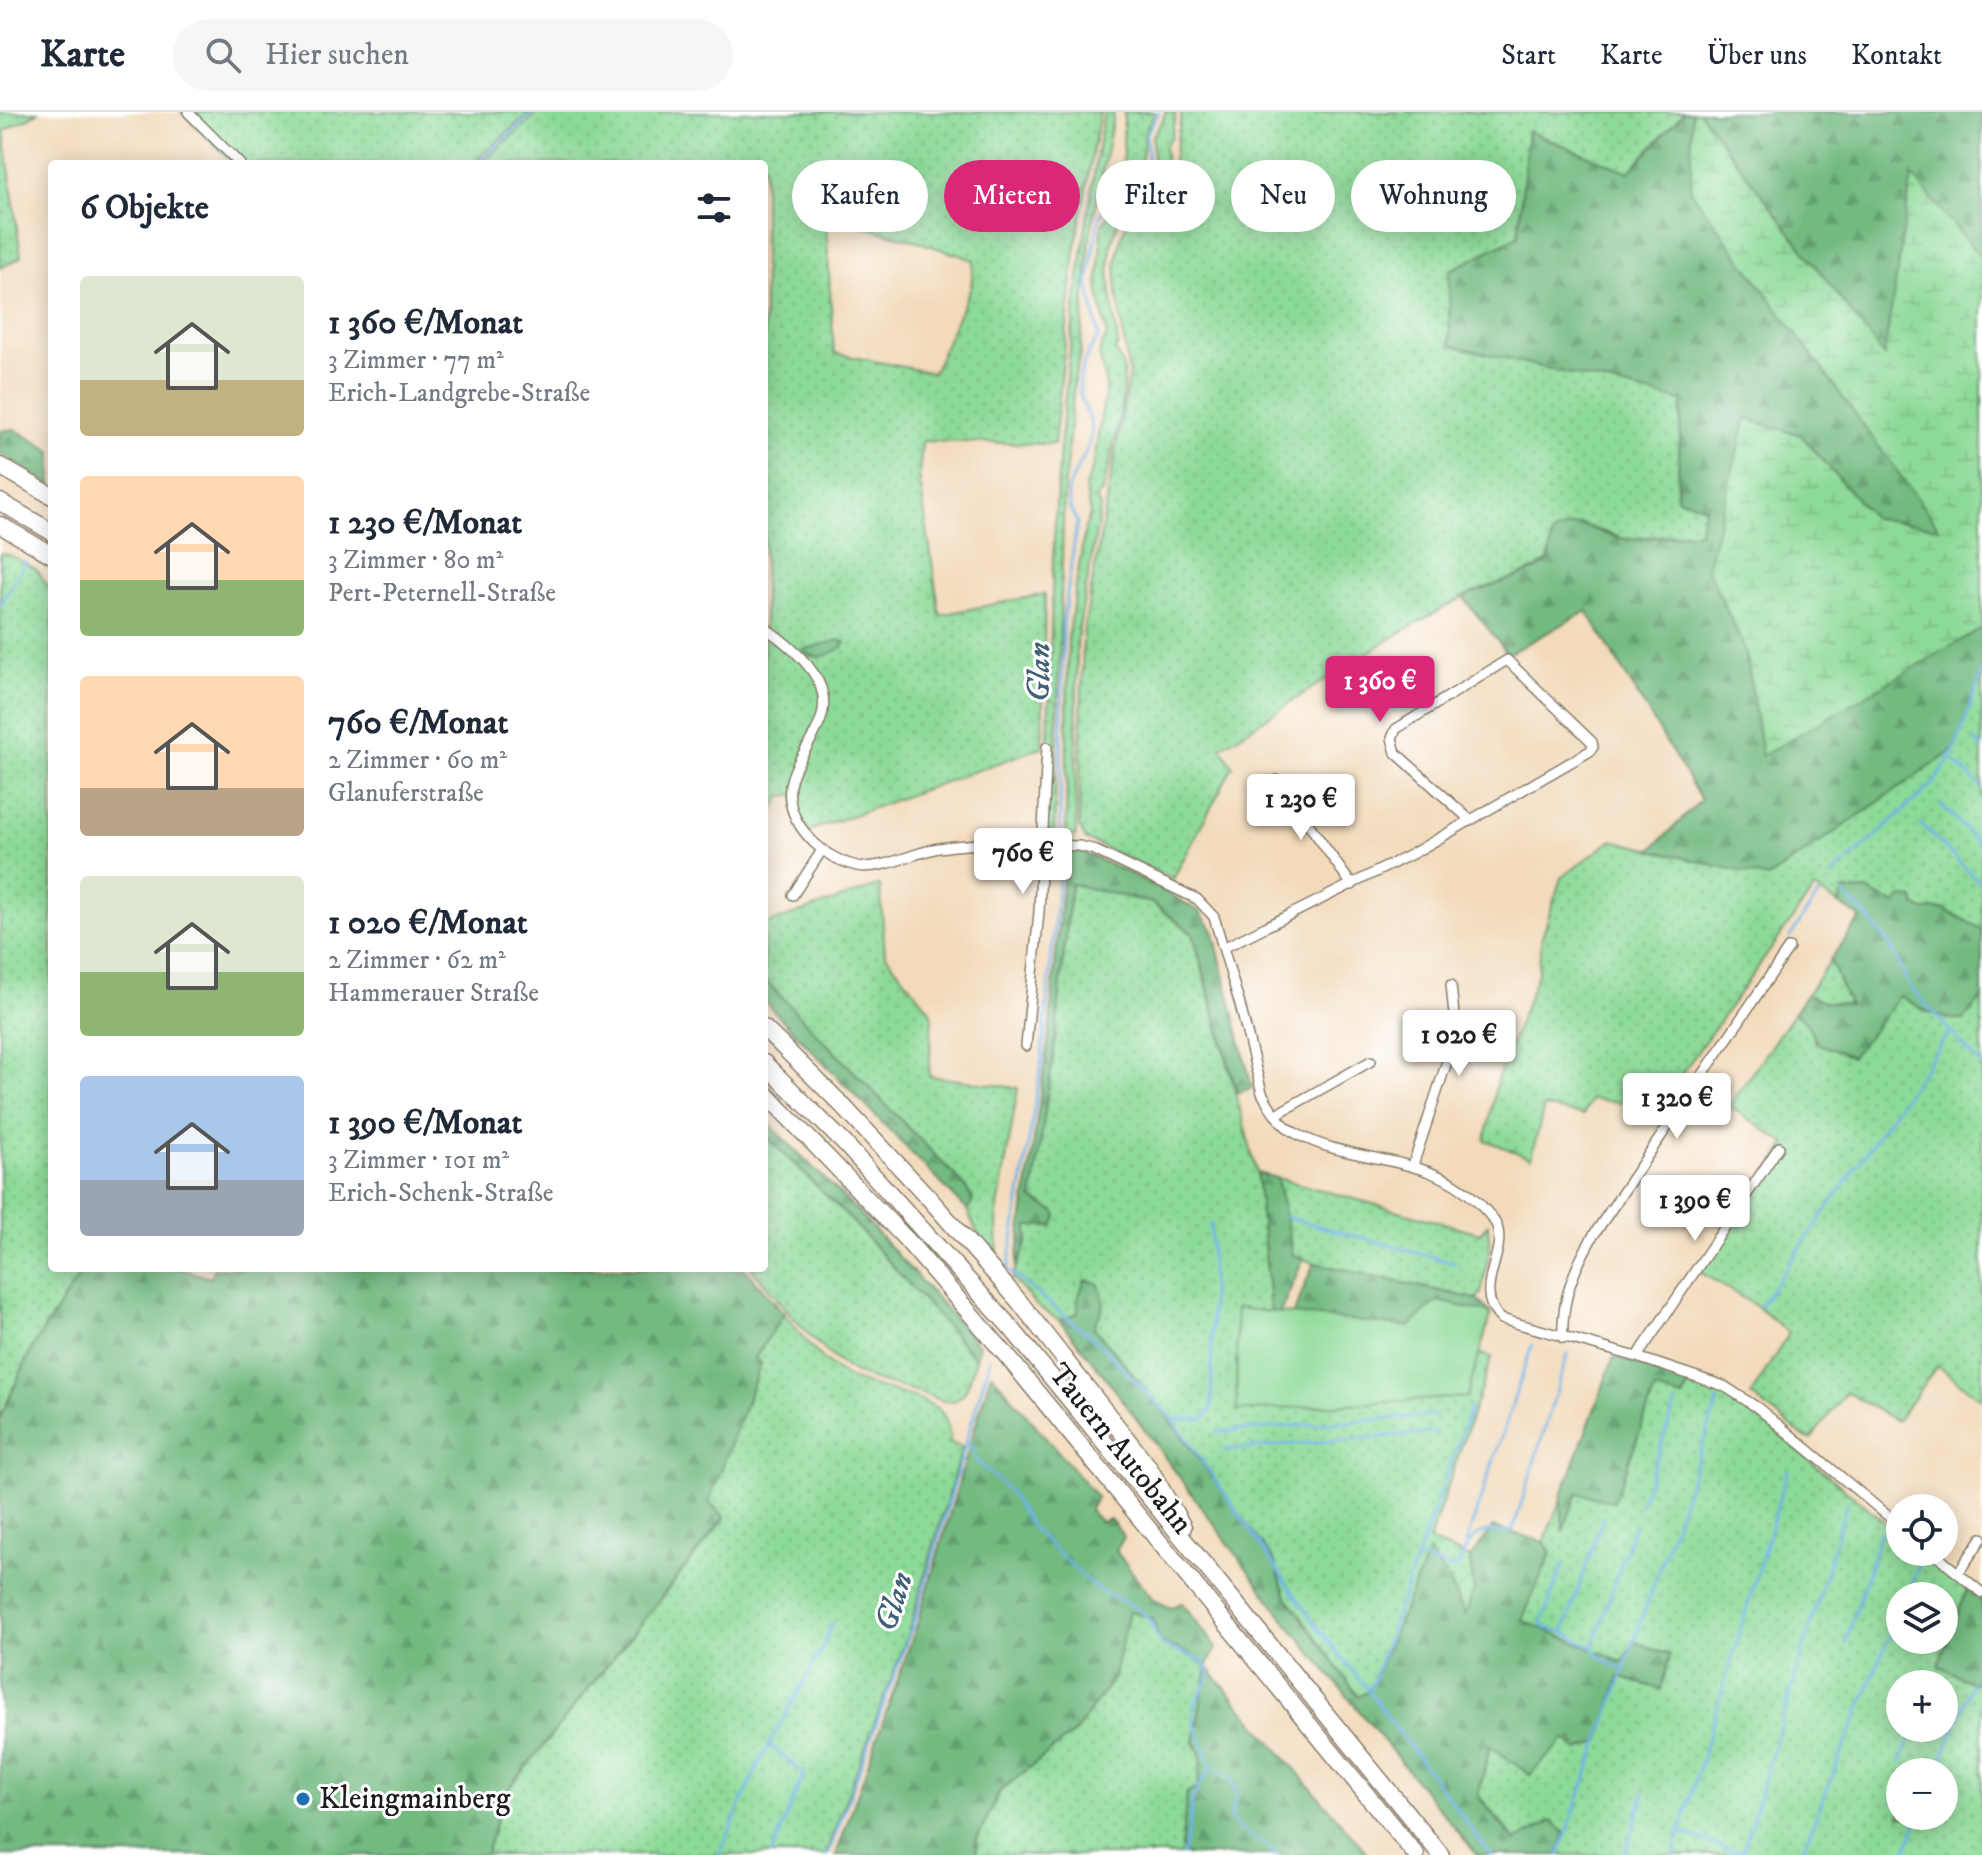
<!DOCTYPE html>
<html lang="de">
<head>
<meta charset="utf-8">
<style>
	body { margin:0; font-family:"IM FELL DW Pica",serif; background:#f6f6f7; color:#1f2937; height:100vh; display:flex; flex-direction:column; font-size:30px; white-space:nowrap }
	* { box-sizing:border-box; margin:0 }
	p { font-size:26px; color:#747a83 }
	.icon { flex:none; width:44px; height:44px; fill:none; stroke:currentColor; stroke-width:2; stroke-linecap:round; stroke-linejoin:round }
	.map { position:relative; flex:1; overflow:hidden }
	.side { position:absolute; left:48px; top:48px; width:720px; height:1112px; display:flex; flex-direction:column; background:#fff; border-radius:8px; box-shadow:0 4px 20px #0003 }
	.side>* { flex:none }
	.hud { position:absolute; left:792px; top:48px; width:760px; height:72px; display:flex; gap:16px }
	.controls { position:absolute; left:1886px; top:1382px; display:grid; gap:16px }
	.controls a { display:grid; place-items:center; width:72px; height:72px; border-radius:50%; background:#fff; box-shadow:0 4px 20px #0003; font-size:40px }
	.price { position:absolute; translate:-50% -68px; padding:0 18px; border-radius:8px; background:#fff; color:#222; font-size:26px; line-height:52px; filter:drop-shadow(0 2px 4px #0008) }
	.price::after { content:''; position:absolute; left:50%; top:48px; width:24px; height:18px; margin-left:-12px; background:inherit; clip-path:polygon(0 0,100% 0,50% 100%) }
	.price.on { background:#db2777; color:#fff }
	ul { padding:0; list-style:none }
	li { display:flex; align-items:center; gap:24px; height:200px; padding:0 32px }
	li span { display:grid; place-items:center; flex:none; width:224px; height:160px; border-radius:8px; color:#555 }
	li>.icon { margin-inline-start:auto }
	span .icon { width:96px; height:96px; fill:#fffc; stroke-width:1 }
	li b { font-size:34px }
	h2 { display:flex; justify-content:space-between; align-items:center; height:96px; padding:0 32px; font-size:34px }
	.pill { padding:0 28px; border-radius:36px; background:#fff; box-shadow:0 4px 20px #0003; font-size:28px; line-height:72px }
	.pill.on { background:#db2777; color:#fff }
	header { display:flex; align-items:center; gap:48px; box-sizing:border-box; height:112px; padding:0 40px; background:#fff; border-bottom:2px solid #e0e1e3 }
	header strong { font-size:38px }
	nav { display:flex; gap:44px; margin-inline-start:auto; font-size:28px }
	.search { width:560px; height:72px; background:#f6f6f7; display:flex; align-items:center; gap:20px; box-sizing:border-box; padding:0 28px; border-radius:44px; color:#747a83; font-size:30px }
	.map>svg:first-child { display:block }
	.grass { fill:url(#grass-dots); stroke:#547b5a; stroke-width:2; fill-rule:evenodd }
	.forest { fill:url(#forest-firs); stroke:#476b4e; stroke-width:2 }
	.wetland { fill:url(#wetland-marsh); stroke:#547b5a; stroke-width:2 }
	.garden { fill:#8dda98; stroke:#547b5a; stroke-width:2 }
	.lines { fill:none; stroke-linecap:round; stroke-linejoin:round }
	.stream { stroke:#6fb3e5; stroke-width:3 }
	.street-casing { stroke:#877b6b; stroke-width:12 }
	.highway-casing { stroke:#877b6b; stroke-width:19 }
	.street { stroke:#fff; stroke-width:9 }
	.highway { stroke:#fff; stroke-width:16 }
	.poi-dot { fill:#1f6fb2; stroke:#fff; stroke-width:3 }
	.labels { text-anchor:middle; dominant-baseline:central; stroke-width:6; stroke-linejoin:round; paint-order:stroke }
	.street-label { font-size:30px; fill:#1c1c1c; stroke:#fff }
	.poi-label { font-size:30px; fill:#1c1c1c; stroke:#fff; text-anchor:start }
	.water-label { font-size:32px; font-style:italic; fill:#416076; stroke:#fff }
</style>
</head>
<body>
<header>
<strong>Karte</strong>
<div class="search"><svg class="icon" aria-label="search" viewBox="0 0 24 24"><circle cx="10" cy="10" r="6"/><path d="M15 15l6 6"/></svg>Hier suchen</div>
<nav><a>Start</a><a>Karte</a><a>Über uns</a><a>Kontakt</a></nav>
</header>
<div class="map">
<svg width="1982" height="1743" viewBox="0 0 1982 1743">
	<defs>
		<pattern id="grass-dots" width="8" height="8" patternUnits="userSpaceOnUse" patternTransform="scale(2)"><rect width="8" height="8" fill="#8dda98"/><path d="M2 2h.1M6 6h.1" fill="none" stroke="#79ba82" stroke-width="1.8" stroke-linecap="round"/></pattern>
		<pattern id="forest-firs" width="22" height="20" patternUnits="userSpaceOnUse" patternTransform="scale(2)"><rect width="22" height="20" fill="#72ba80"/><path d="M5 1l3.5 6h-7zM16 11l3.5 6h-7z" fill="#629f6e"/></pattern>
		<pattern id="wetland-marsh" width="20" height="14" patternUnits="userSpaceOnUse" patternTransform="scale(2)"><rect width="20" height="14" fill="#8dda98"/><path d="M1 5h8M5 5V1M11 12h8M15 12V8" fill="none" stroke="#79ba82"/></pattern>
	</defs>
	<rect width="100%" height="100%" fill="#fff"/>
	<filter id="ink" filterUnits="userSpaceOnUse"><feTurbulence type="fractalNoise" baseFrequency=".0125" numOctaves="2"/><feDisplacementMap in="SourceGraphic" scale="16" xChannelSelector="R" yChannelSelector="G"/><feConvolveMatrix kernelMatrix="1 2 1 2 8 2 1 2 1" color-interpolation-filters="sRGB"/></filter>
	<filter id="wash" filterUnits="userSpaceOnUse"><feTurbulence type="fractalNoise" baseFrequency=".006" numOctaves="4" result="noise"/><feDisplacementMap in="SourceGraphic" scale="32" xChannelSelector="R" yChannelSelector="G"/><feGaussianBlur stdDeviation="1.8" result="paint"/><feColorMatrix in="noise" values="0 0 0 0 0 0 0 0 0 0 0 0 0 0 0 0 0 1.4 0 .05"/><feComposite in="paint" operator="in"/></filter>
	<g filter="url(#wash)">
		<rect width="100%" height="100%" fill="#f2daba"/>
		<path class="grass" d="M 0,0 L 39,0 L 4,19 L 21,145 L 0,156 Z
			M 181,0 L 530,0 L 472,52 L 234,52 Z
			M 539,0 L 1100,0 L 1076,131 L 1054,332 L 922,329 L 919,364 L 940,503 L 1045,482 L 1042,635 L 809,719 L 795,695 L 795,682 L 782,684 L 764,713 L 764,52 L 480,52 ZM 853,112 L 910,127 L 974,148 L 971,175 L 933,261 L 834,241 L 826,113 Z
			M 1104,0 L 1114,0 L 1090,124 L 1080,242 L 1074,270 L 1064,377 L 1054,729 L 1044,728 C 1050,628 1049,529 1054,429 C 1061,285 1080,143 1104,0 Z
			M 1124,0 L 1155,0 L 1145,19 L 1140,60 L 1122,74 Z
			M 1165,0 L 1176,0 L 1171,25 L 1164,35 C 1173,72 1128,86 1116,116 C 1102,153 1114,195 1118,233 L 1115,238 C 1116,242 1119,245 1121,249 C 1131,273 1109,352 1103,379 L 1096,386 L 1100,395 L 1099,405 L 1077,526 L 1076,724 L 1066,725 L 1068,526 L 1085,417 L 1090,402 L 1085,375 L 1093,355 L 1106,274 L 1099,241 L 1107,222 L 1098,176 L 1102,113 L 1114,95 L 1149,62 L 1153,52 L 1152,25 L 1163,8 Z
			M 1182,0 L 1684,0 L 1629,61 L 1528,20 L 1518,125 L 1449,159 L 1450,232 L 1682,289 L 1677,385 L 1705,395 L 1699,420 L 1624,427 L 1581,412 L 1552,423 L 1549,448 C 1523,467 1489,471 1460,487 C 1377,531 1300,585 1221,635 L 1233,654 L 1173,767 L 1085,727 L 1079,714 L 1083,523 L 1129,263 L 1117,180 L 1116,150 L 1122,122 L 1128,109 L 1167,66 L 1172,54 Z
			M 0,441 L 12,444 L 36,457 L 52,480 L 52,1156 L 84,1156 L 32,1236 L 0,1306 Z
			M 1982,559 L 1982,1287 L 1937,1254 L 1897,1309 L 1846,1280 L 1815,1322 L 1811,1327 L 1804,1325 L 1751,1283 L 1789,1221 L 1759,1196 L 1700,1160 L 1786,1032 L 1729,994 L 1861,805 L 1814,777 L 1658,995 L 1591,987 L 1583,1003 L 1544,995 L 1531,1046 L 1485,1028 L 1497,968 L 1538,861 L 1542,825 L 1561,766 L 1612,728 L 1768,765 L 1955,637 Z
			M 1071,771 L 1152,791 L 1193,822 L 1257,1061 L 1271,1200 L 1236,1196 L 1466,1285 L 1479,1242 L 1492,1245 L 1429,1429 L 1470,1446 L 1474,1479 L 1465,1504 L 1449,1469 L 1368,1580 L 1358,1584 L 1285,1482 L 1274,1449 L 1162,1297 L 1093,1214 L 1079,1186 L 1078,1201 L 1060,1209 L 1037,1194 L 1012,1166 L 1027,1131 L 1028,1114 L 1053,1114 L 1053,1099 L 1031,1087 L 1054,939 Z
			M 880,773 L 885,842 L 929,897 L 932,905 L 929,964 L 1018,976 L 997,1102 L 998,1149 L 980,1127 L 967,1098 L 973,1088 L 965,1074 L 764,867 L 764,813 Z
			M 764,1022 L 853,1110 L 976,1247 C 972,1258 969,1279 959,1286 C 947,1295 931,1284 919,1280 C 899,1274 879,1271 860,1263 C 824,1248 778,1186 751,1156 L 764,1156 Z
			M 1277,1066 L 1480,1121 L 1488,1112 L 1490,1138 L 1481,1182 L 1476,1187 L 1314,1151 L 1293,1143 Z
			M 784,1201 C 801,1223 820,1249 844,1263 C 870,1279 924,1280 942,1301 C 949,1310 949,1320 950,1331 L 962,1335 L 909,1519 L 825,1743 L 486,1743 L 503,1684 L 725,1406 L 709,1390 L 761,1251 L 755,1246 Z
			M 1690,1269 L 1717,1277 L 1738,1289 L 1900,1423 L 1900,1440 L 1921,1440 L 1967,1478 L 1939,1553 L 1973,1571 L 1982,1553 L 1982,1743 L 1558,1743 L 1565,1721 L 1516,1729 L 1478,1683 L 1490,1634 L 1566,1627 L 1600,1629 L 1619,1565 L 1661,1577 L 1669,1543 L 1623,1551 L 1521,1508 L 1551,1441 L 1544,1430 L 1561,1386 L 1564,1416 L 1577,1381 L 1614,1389 L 1655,1277 L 1683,1285 ZM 1900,1484 L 1944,1484 L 1944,1528 L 1900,1528 ZM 1900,1572 L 1944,1572 L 1944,1616 L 1900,1616 ZM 1900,1660 L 1944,1660 L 1944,1704 L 1900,1704 Z
			M 1128,1499 L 1153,1506 L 1160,1530 L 1189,1542 L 1207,1555 L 1194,1629 L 1201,1644 L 1198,1677 L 1181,1735 L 1186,1743 L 976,1743 L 977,1727 L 1000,1679 L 1075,1620 L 1113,1567 Z"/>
		<path class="forest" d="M 1684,0 L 1692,0 L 1692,80 L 1940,417 L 1873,406 L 1801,323 L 1707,456 L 1746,539 L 1762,643 L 1982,516 L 1982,559 L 1955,637 L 1768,766 L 1651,738 L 1701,688 L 1587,499 L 1508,542 L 1463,485 L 1537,457 L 1549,448 L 1552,423 C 1581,401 1593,422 1623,427 C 1641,430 1679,422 1699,420 L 1705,395 L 1677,386 L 1682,289 L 1450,233 L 1449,159 L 1518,124 L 1528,19 L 1629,60 Z
			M 1699,0 L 1982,0 L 1982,147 L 1912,64 L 1884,245 Z
			M 14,317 L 52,339 L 52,373 L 0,341 L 0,319 Z
			M 839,528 L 846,530 L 843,535 C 828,544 816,550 802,538 Z
			M 1075,737 L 1149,770 L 1200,800 L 1213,818 L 1252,976 L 1237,980 L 1193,821 L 1152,791 L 1071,772 L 1054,939 L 1032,1087 L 1054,1099 L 1057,1104 L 1053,1114 L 1028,1114 L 1027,1131 L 1016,1155 L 1049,922 L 1065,738 Z
			M 1867,778 L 1895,793 L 1901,786 L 1914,787 L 1915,793 L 1924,798 L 1943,797 L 1982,817 L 1982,885 L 1964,908 C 1939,908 1920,897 1900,884 L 1852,945 L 1816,931 L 1807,912 L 1794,900 L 1806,883 L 1827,890 L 1849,892 L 1830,848 L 1861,806 L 1839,792 L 1842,779 Z
			M 764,867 L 965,1074 L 973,1089 L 967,1098 L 764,889 Z
			M 764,1007 L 860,1102 L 979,1233 L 976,1247 L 853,1110 L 764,1022 Z
			M 1257,1061 L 1277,1066 L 1293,1143 L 1304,1146 L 1237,1299 L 1236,1196 L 1271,1200 Z
			M 1314,1151 L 1476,1187 L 1491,1201 L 1437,1189 L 1409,1215 L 1293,1203 Z
			M 84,1156 L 178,1156 L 210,1166 L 214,1156 L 744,1156 L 784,1201 L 755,1246 L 761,1251 L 709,1390 L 725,1405 L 503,1684 L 486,1743 L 0,1743 L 0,1306 L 32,1236 Z
			M 1085,1168 L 1098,1171 C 1108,1192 1104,1196 1093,1215 L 1162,1297 L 1274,1449 L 1285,1482 L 1358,1584 L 1368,1580 L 1429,1440 L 1449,1469 L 1465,1503 L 1474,1479 L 1470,1446 L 1493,1415 L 1544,1430 L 1551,1441 L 1522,1508 L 1623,1550 L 1634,1529 L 1670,1543 L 1661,1577 L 1619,1565 L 1600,1629 L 1578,1638 L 1565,1627 L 1530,1663 L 1490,1634 L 1478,1684 L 1515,1729 L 1552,1709 L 1565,1721 L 1558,1743 L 1477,1743 L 1284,1507 L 1107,1267 L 1060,1209 L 1078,1201 L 1078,1186 Z
			M 1614,1245 L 1690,1269 L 1683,1286 L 1655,1278 L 1614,1390 L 1577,1381 L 1563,1419 L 1561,1386 Z
			M 991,1261 L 1097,1385 L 1089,1398 L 1101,1410 L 1110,1407 L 1124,1425 L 1116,1439 L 1153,1487 L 1170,1496 L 1182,1491 L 1216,1535 L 1207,1555 L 1369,1743 L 1186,1743 L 1181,1736 L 1187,1680 L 1198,1677 L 1201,1644 L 1194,1629 L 1207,1555 L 1189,1542 L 1160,1530 L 1153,1506 L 1129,1500 L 1113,1567 L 1075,1620 L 1000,1679 L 977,1727 L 976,1743 L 836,1743 L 918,1510 Z
			M 1967,1478 L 1982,1489 L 1982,1553 L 1974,1572 L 1938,1553 Z"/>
		<path class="wetland" d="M 1692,0 L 1699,0 L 1884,244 L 1912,63 L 1982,147 L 1982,516 L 1762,644 L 1746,539 L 1707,456 L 1746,307 L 1801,323 L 1873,406 L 1939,416 L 1691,79 Z"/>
		<path class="garden" d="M 1437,1189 L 1491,1201 L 1467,1285 L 1237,1299 L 1236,1196 L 1409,1215 Z"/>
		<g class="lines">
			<path class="stream" d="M 1159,0 L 1146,22 L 1148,52 L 1142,65 L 1107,94 L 1099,105 L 1088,171 L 1099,225 C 1084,244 1073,270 1084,294 C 1089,305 1093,311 1091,324 C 1085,359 1053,371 1077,410 L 1063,511 L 1059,764 L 1041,954 L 1008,1158 L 1094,1227 L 1173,1307 L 1315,1512 L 1367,1577 L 1491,1743
				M 476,52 L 534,0
				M 0,493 L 26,450
				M 1975,629 L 1982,636
				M 1950,645 L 1982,676
				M 1941,692 L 1982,735
				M 1921,712 L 1982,773
				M 1831,764 L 1934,671 L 1955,637 L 1982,559
				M 1843,782 L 1868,805 L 1889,832 L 1911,876 L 1982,954
				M 1790,825 L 1819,782
				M 1285,1105 L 1454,1151
				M 1760,1194 L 1950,919
				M 1173,1307 L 1203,1307 L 1209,1301 L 1212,1292 L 1211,1112
				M 1216,1320 L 1435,1303
				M 967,1328 L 977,1349 L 1008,1378 L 1033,1417 L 1095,1476 L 1139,1497 L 1151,1510 L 1155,1522 L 1162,1533 L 1204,1550 L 1210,1563 L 1194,1594 L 1194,1610 L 1211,1655 L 1191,1688 C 1194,1701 1185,1727 1183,1743
				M 1223,1338 L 1437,1320
				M 1640,1393 L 1675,1293
				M 1466,1431 L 1532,1233
				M 1417,1446 L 1452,1456 L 1459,1453 C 1464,1439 1470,1423 1487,1420 C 1497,1419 1503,1422 1513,1418 L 1568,1242
				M 1563,1452 L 1542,1510 L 1545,1516 L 1563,1520 L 1593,1536 L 1600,1544 L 1623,1558
				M 1906,1484 L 1920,1450
				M 1564,1518 L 1603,1405
				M 1845,1532 L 1881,1420
				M 1593,1535 L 1634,1414
				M 1368,1577 L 1371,1574 L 1471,1295
				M 768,1632 L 804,1661 L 771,1743
				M 1901,1649 L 1914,1616
				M 1212,1656 L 1231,1666 L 1237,1684 L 1230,1705 C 1240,1725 1263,1726 1276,1743
				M 1937,1660 L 1972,1572
				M 1679,1720 L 1737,1740 L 1743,1739 L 1847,1391
				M 1802,1739 L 1900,1498
				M 719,1743 L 759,1651 L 824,1533 L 832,1511
				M 828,1743 L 916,1504 L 990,1247
				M 1559,1743 L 1718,1289
				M 1625,1743 L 1644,1681
				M 1673,1743 L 1788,1358
				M 1904,1743 L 1919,1704"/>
		</g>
	</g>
	<g filter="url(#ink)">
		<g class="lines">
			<g class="street-casing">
				<path id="street" d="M 188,0 L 240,52
					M 764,515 C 898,608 759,633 796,707 C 808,730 831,748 857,754 C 880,759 915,740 939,736 C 986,729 1033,732 1079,734 L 1092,737 L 1197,787 L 1214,805 L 1240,893 L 1262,981 C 1271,997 1280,1013 1297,1022 C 1355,1053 1426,1040 1478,1090 C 1484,1097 1493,1105 1497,1114 C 1507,1144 1471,1178 1501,1207 L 1637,1245 L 1724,1274 L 1758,1296 L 1900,1414
					M 1277,668 L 1352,773
					M 793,783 L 822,738
					M 1225,835 L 1412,742 L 1590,639 L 1593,635 L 1592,630 L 1507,548 L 1396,617 L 1392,626 L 1396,641 L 1469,707
					M 1026,934 L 1039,800 L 1047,635
					M 1275,1003 L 1371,949
					M 1413,1053 L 1456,922 L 1451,873
					M 1563,1226 C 1561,1188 1574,1157 1593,1124 L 1789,836
					M 1637,1245 L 1779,1035
					M 1932,1440 L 1982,1481
					M 1958,1461 L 1982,1426"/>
			</g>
			<g class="highway-casing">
				<path id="highway" d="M 0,354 L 52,384
					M 0,390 L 52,420
					M 0,413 L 52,443
					M 764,916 L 841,992 L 928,1085 L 1018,1188 L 1148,1354 L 1183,1415
					M 764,951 L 845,1032 L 1012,1217 L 1441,1743
					M 764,980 L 905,1126 L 1007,1244 L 1416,1743"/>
			</g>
			<use href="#street" class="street"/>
			<use href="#highway" class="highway"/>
		</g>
	</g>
	<circle class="poi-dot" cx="303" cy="1687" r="8"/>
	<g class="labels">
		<g class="street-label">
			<text transform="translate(1120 1337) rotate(51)">Tauern Autobahn</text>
		</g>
		<g class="poi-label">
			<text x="319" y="1687">Kleingmainberg</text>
		</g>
		<g class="water-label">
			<text transform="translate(1040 560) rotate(-89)">Glan</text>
			<text transform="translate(895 1490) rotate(-72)">Glan</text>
		</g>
	</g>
</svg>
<div class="controls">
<a><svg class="icon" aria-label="locate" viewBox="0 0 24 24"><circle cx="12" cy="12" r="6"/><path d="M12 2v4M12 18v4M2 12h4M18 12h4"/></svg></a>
<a><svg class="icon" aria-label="layers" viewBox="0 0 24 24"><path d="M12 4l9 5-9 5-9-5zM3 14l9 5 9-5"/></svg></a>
<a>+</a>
<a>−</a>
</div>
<b class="price on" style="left:1380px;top:612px">1 360 €</b>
<b class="price" style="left:1301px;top:730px">1 230 €</b>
<b class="price" style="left:1023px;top:784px">760 €</b>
<b class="price" style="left:1459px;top:966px">1 020 €</b>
<b class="price" style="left:1677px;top:1029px">1 320 €</b>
<b class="price" style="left:1695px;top:1131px">1 390 €</b>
<div class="hud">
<a class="pill">Kaufen</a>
<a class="pill on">Mieten</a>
<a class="pill">Filter</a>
<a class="pill">Neu</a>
<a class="pill">Wohnung</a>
</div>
<section class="side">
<h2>6 Objekte<svg class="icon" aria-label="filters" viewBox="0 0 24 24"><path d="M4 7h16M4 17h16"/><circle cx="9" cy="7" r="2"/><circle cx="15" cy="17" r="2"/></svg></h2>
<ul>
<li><span style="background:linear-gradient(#dfe7d0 65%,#c2b280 0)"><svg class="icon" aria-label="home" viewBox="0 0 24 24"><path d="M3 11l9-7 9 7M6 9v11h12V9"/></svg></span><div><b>1 360 €/Monat</b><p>3 Zimmer · 77 m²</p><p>Erich-Landgrebe-Straße</p></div></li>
<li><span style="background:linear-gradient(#ffd9b3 65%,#8fb573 0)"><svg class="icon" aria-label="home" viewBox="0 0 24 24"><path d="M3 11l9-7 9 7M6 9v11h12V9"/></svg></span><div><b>1 230 €/Monat</b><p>3 Zimmer · 80 m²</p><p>Pert-Peternell-Straße</p></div></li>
<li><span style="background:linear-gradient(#ffd9b3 70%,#b9a48a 0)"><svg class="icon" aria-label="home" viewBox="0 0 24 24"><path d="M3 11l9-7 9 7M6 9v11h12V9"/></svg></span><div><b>760 €/Monat</b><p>2 Zimmer · 60 m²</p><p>Glanuferstraße</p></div></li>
<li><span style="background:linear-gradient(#dfe7d0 60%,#8fb573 0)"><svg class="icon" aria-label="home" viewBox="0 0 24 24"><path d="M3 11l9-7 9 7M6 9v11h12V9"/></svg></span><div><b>1 020 €/Monat</b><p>2 Zimmer · 62 m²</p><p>Hammerauer Straße</p></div></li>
<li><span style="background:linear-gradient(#a9c7e8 65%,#9aa5b1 0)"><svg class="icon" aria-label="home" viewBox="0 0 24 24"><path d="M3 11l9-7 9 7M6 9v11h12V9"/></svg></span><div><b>1 390 €/Monat</b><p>3 Zimmer · 101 m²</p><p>Erich-Schenk-Straße</p></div></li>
</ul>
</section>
</div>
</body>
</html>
